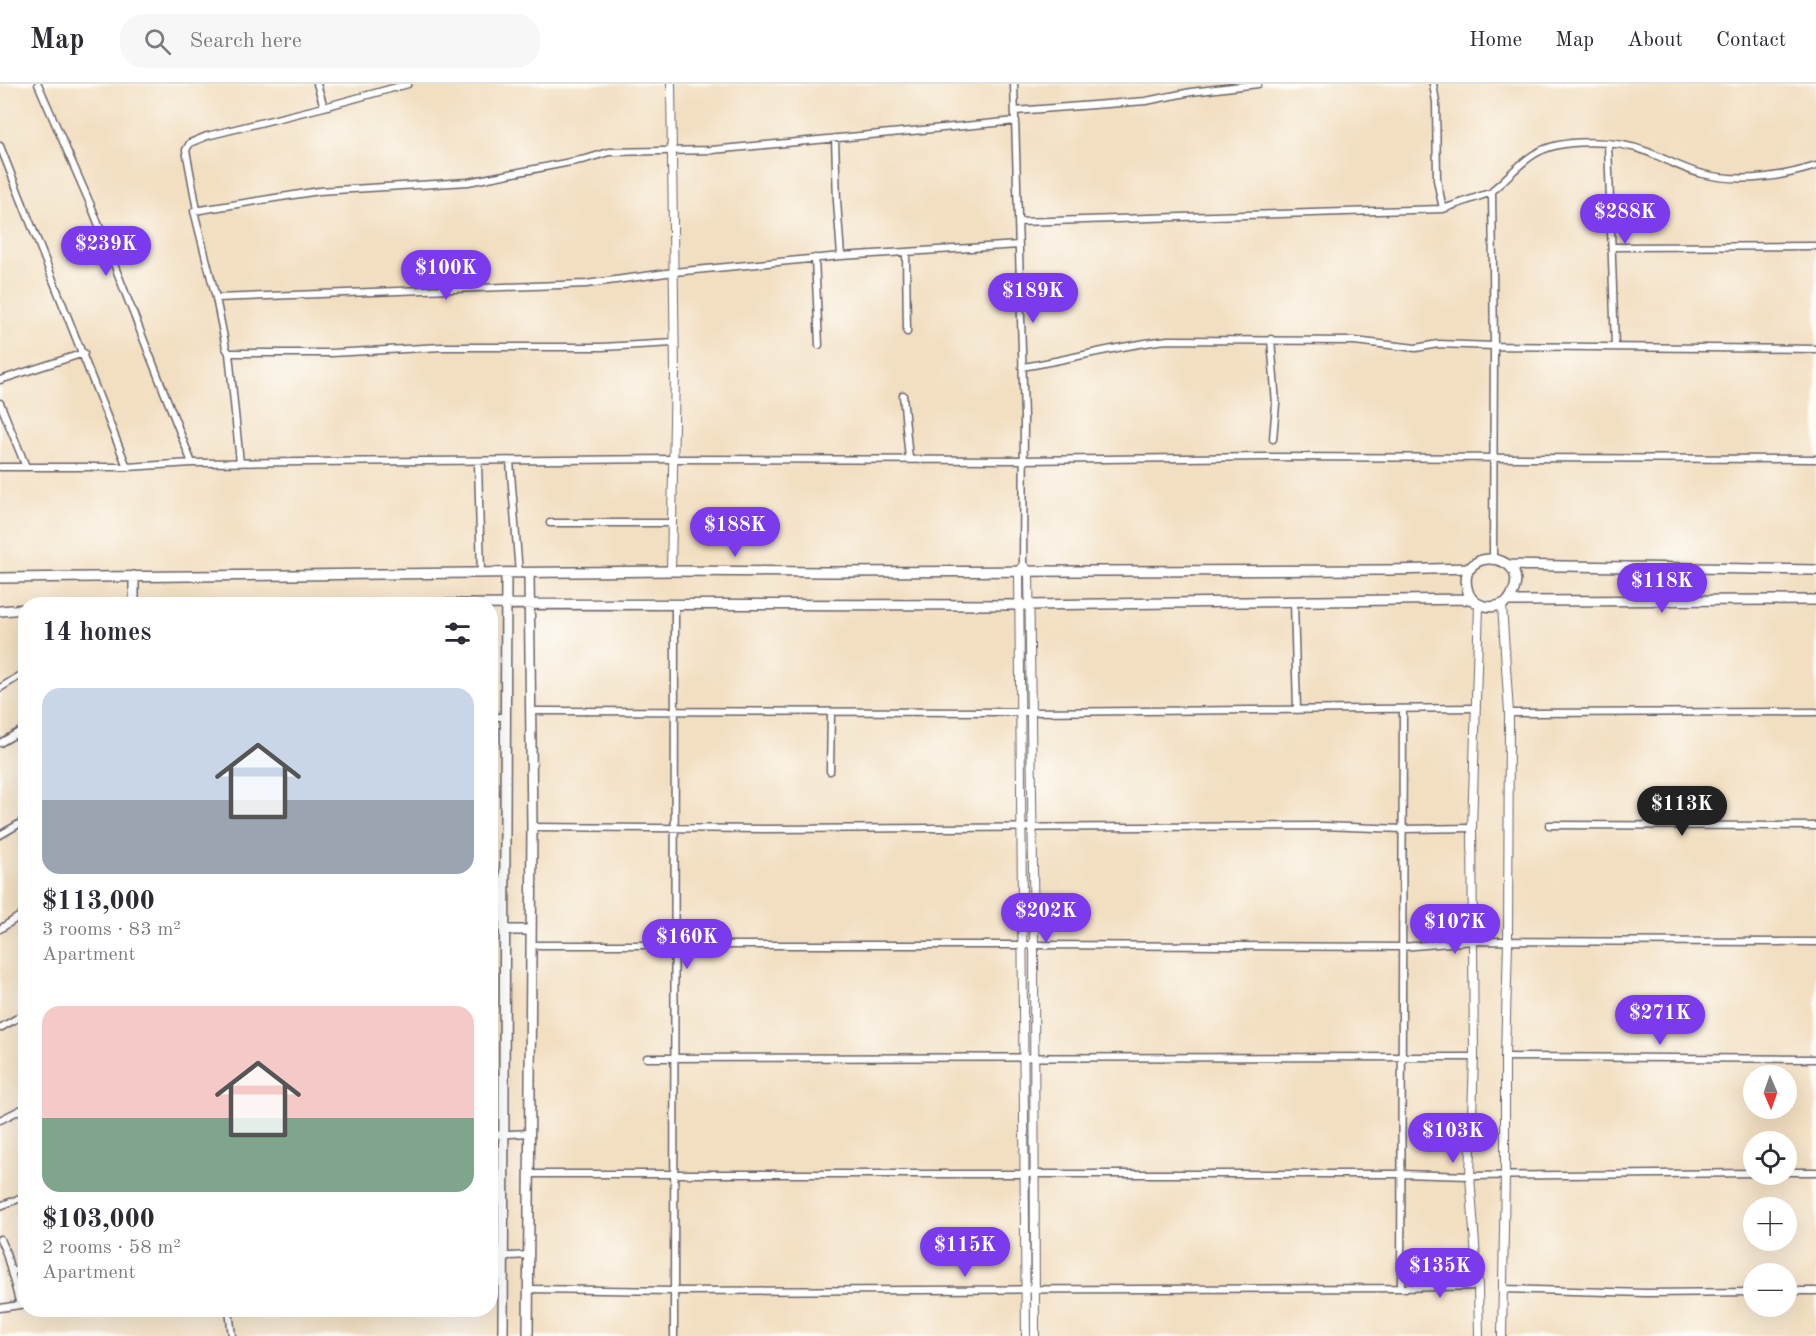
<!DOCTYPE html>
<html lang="en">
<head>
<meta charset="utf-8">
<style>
	body { margin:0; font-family:"Old Standard TT",serif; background:#f7f7f7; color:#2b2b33; height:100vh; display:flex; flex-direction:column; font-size:22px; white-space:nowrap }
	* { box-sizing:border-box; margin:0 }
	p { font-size:20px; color:#7c7c81 }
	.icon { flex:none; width:33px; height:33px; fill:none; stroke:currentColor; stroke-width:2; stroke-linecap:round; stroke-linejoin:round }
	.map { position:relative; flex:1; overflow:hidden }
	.side { position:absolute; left:18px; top:513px; width:480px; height:720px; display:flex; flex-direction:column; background:#fff; border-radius:24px; box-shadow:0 6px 24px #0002 }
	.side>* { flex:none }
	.needle { width:39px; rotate:178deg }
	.buttons { position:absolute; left:1743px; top:981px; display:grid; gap:12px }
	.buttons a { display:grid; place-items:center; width:54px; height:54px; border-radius:50%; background:#fff; box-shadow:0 6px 24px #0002; font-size:30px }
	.price { position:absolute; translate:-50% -51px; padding:0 14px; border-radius:21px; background:#7c3aed; color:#fff; font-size:20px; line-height:39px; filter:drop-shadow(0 2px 3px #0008) }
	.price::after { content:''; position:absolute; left:50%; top:36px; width:18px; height:14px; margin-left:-9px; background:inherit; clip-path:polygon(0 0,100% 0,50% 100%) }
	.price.current { background:#222; color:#fff }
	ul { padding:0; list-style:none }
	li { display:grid; align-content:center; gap:12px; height:318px; padding:0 24px }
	li span { display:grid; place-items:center; height:186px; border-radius:18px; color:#555 }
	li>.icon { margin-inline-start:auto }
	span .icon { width:108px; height:108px; fill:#fffc; stroke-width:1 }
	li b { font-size:26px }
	h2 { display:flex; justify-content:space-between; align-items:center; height:72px; padding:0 24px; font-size:26px }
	header { display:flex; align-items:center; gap:36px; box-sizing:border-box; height:84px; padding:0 30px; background:#fff; border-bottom:2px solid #e1e1e2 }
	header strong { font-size:28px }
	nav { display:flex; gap:33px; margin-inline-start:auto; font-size:21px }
	.search { width:420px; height:54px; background:#f7f7f7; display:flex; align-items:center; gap:15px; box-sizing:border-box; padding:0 21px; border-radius:24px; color:#7c7c81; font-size:22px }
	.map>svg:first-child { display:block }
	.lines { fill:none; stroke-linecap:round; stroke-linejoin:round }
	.minor-casing { stroke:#6b646a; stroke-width:9 }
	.tertiary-casing { stroke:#6b646a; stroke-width:10 }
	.secondary-casing { stroke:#6b646a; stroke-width:12 }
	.minor { stroke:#fff; stroke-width:6 }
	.tertiary { stroke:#fff; stroke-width:8 }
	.secondary { stroke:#fff; stroke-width:9 }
</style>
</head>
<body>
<header>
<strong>Map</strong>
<div class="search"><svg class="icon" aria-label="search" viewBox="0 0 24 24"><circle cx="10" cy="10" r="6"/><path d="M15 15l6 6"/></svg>Search here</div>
<nav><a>Home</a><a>Map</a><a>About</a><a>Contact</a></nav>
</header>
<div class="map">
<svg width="1816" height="1252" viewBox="0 0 1816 1252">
	<rect width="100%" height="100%" fill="#fdfcf7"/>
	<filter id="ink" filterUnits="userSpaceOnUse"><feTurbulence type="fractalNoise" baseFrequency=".0167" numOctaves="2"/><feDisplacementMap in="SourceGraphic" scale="12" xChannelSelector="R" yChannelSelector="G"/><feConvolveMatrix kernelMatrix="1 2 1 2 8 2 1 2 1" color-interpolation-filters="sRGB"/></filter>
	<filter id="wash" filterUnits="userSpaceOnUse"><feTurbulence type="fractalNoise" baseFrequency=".008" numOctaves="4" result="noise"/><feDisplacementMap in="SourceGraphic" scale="24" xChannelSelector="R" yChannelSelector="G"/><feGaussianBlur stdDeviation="1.35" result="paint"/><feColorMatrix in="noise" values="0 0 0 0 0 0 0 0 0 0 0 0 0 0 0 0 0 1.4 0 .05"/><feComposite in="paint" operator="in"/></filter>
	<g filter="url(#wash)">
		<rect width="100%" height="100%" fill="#f2dec0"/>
	</g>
	<g filter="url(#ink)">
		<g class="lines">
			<g class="minor-casing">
				<path id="minor" d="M 38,0 L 92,124 L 192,379
					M 317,0 L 324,23
					M 1014,0 L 1024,334 L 1023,481
					M 1433,0 L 1436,18 L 1437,96 L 1443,125
					M 1015,27 L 1146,17 L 1191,8 L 1258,0
					M 835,54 L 837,117 L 841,172
					M 1608,59 L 1615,263
					M 0,62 L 127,383
					M 197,126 L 186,66 L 190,59 L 207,52 L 324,23 L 408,0
					M 1018,138 L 1443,125 L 1492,108
					M 1613,163 L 1816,162
					M 906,168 L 907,248
					M 815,174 L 819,261
					M 216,214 L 586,200 L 674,188 L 841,172 L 1019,161
					M 1271,255 L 1276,320 L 1273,355
					M 229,269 L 331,269 L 442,263 L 602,263 L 674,259
					M 1022,283 C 1072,275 1119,261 1168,256 L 1354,257 L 1416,264 L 1438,260 L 1494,262 L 1816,265
					M 0,296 L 84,269
					M 903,311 L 909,375
					M 0,319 L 26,383
					M 510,377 L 519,489
					M 478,378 L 481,489
					M 240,379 L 229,269 L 226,264 L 216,214 L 194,127 L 319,107 L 468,98 L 586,75 L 609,68 L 712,66 L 1016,37
					M 0,383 L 127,383 L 192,379 L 674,375 L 1023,376 L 1265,373 L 1816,375
					M 550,439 L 672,439
					M 1493,474 L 1494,262 L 1492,108 L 1495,104 C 1507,94 1519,80 1533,71 C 1560,53 1618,56 1648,68 C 1666,75 1684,86 1703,90 C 1740,99 1781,93 1816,82
					M 1294,518 L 1297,626
					M 0,604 L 26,588
					M 531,627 L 1031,628 L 1476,624
					M 1509,629 L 1816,628
					M 490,633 L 504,633
					M 0,659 L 26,644
					M 830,687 L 831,628
					M 1549,741 L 1816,742
					M 532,743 L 766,745 L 1322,742 L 1403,745 L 1472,744
					M 0,751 L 26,736
					M 0,845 L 26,828
					M 531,861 L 1034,861 L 1402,863 L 1473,857 L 1816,858
					M 0,944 L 26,929
					M 1505,973 L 1816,975
					M 647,974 L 1474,973
					M 0,1036 L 26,1023
					M 490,1051 L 530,1049
					M 1786,1088 L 1816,1088
					M 529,1090 L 1401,1090 L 1470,1092 L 1754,1089
					M 0,1122 L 26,1112
					M 0,1155 L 6,1169 L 20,1221
					M 490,1173 L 529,1171
					M 11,1188 L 26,1183
					M 1401,1204 L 1403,625
					M 529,1205 L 674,1207 L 1401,1204 L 1478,1202
					M 1502,1205 L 1646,1209 L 1754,1208
					M 1786,1207 L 1816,1207
					M 0,1224 L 26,1220
					M 229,1226 L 232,1252
					M 674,1252 L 675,521"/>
			</g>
			<g class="tertiary-casing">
				<path id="tertiary" d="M 671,0 L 675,289 L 671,487
					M 1502,521 L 1509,629 L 1508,858 L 1505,973 L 1505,1092 L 1502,1252
					M 1026,1252 L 1019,487 L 1023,481 L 1029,487 L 1034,861 L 1035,1252
					M 1479,1252 L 1478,1202 L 1470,1092 L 1474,973 L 1472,744 L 1479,521"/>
			</g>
			<g class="secondary-casing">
				<path id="secondary" d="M 1509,481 L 1816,486
					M 134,492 L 134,520
					M 0,494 L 671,487 L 829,488 L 1390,486 L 1471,484
					M 1508,517 C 1541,470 1457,458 1467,504 C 1471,524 1493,527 1508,517 L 1816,516
					M 411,520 L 1029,521 L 1472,515
					M 0,527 L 26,525
					M 504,846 L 531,846
					M 503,1252 L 506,489
					M 528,1252 L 532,743 L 529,489"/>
			</g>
			<use href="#minor" class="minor"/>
			<use href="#tertiary" class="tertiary"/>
			<use href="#secondary" class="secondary"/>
		</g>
	</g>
</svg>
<div class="buttons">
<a><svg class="needle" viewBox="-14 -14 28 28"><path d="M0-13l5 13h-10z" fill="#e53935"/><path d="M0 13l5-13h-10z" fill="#7c7c81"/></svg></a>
<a><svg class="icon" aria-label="locate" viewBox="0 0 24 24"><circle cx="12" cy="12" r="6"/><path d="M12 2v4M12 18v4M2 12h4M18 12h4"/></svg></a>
<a>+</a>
<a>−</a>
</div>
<b class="price" style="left:1625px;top:161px">$288K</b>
<b class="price" style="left:106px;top:193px">$239K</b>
<b class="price" style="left:446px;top:217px">$100K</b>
<b class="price" style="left:1033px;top:240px">$189K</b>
<b class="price" style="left:735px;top:474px">$188K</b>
<b class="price" style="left:1662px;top:530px">$118K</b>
<b class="price current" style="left:1682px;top:753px">$113K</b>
<b class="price" style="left:1046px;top:860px">$202K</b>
<b class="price" style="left:1455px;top:871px">$107K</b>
<b class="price" style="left:687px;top:886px">$160K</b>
<b class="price" style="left:1660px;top:962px">$271K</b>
<b class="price" style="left:1453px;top:1080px">$103K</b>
<b class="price" style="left:965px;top:1194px">$115K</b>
<b class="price" style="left:1440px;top:1215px">$135K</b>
<section class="side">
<h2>14 homes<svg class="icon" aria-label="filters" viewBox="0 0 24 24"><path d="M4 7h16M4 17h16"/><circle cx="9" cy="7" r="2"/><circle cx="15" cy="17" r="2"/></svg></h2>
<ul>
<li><span style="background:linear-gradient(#c9d6e8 60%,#9aa5b1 0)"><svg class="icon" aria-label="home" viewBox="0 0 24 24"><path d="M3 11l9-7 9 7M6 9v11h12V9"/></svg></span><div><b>$113,000</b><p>3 rooms · 83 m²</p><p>Apartment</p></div></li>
<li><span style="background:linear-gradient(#f6c9c9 60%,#7fa58c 0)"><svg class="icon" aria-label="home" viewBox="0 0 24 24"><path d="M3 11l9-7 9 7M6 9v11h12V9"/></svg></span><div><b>$103,000</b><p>2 rooms · 58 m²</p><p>Apartment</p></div></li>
</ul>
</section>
</div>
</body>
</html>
